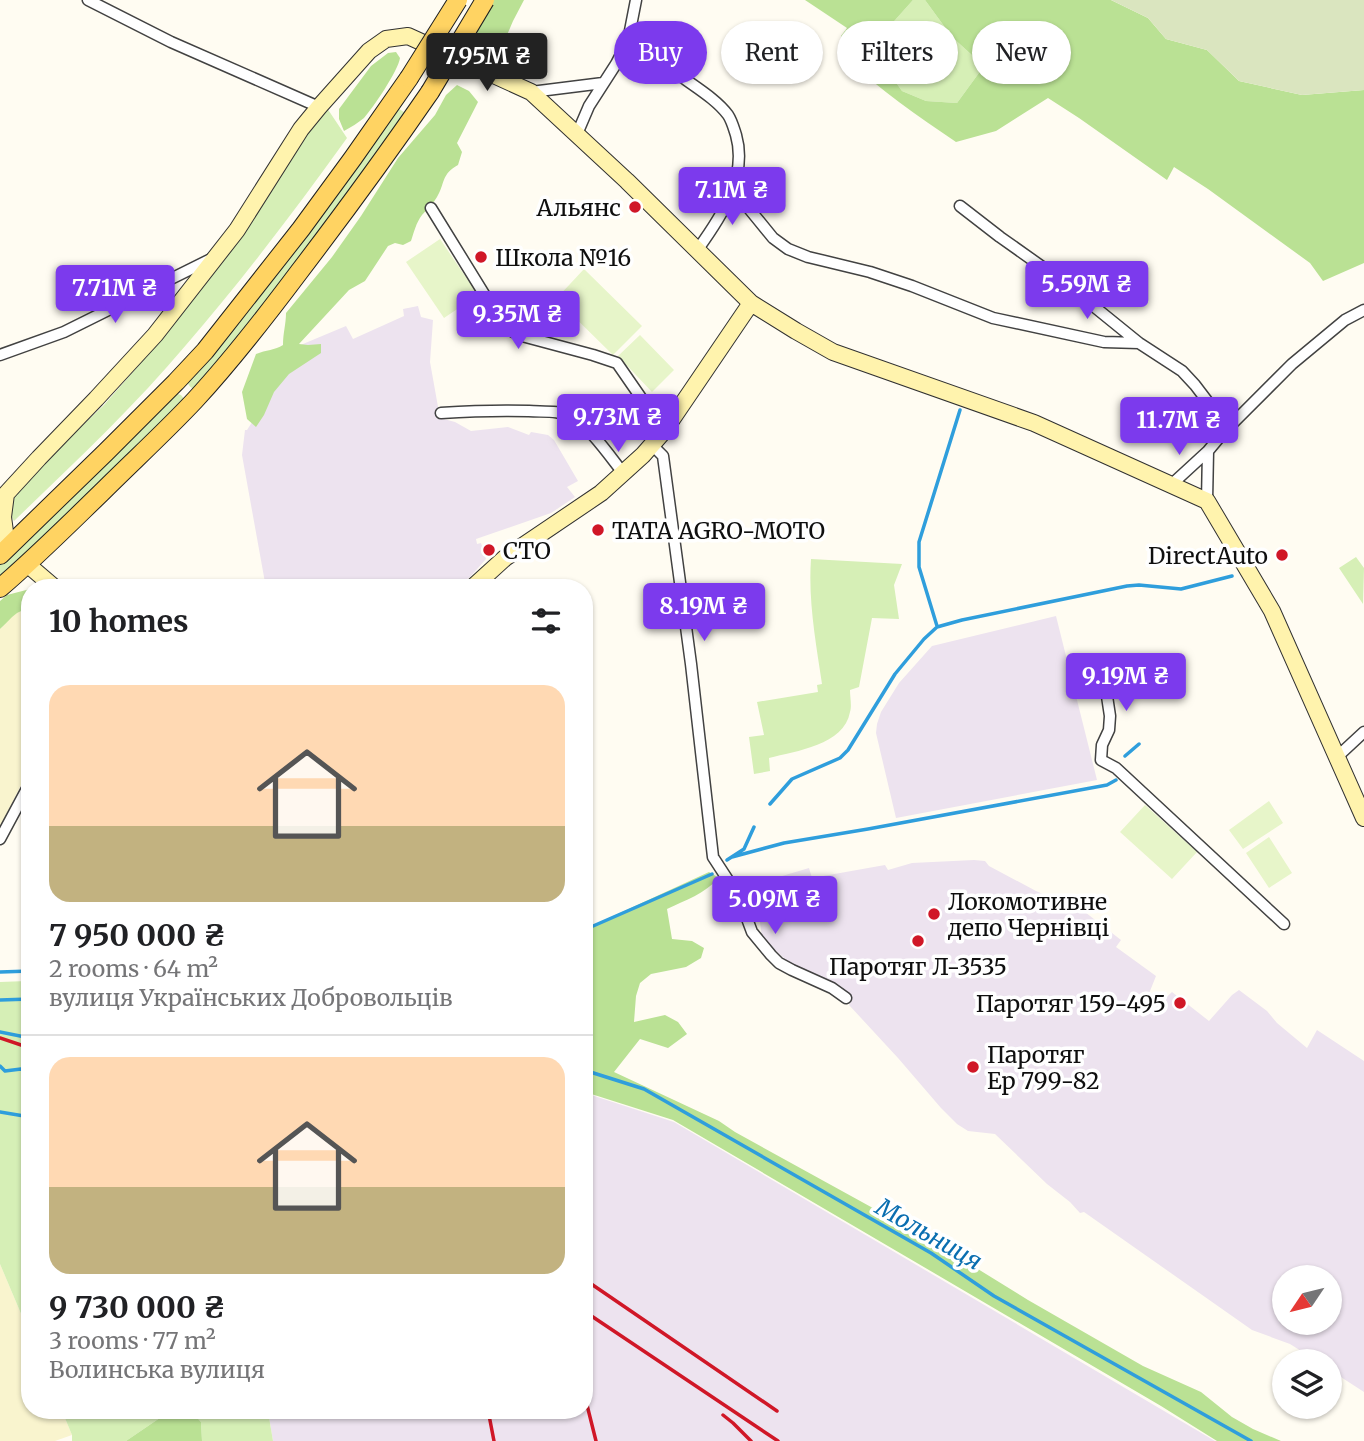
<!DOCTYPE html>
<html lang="en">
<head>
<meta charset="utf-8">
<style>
	body { margin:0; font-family:Merriweather,serif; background:#f2f2f2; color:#202124; height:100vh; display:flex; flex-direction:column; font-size:26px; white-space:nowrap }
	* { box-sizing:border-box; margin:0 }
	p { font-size:23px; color:#757577 }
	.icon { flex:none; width:38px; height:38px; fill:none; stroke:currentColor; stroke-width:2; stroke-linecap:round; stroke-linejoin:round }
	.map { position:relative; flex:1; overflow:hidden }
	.side { position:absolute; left:21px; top:579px; width:572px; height:840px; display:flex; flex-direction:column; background:#fff; border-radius:28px; box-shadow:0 2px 5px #0004 }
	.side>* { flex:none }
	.top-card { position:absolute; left:614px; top:21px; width:644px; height:63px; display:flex; gap:14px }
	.needle { width:46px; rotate:235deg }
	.buttons { position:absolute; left:1272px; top:1265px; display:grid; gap:14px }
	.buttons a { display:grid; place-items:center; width:70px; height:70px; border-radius:50%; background:#fff; box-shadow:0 2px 5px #0004; font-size:35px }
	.price { position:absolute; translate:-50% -60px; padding:0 16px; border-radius:7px; background:#7c3aed; color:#fff; font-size:23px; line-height:46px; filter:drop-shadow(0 2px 4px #0008) }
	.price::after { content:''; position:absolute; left:50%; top:42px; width:21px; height:16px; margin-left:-10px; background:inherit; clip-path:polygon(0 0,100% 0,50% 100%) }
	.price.active { background:#222; color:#fff }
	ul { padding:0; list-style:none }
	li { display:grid; align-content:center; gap:14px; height:371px; padding:0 28px }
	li+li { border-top:2px solid #e0e0e0 }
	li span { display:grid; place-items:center; height:217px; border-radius:21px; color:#555 }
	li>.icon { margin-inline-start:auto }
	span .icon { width:126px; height:126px; fill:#fffc; stroke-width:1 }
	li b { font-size:30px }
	h2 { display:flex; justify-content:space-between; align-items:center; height:84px; padding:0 28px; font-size:30px }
	.chip { padding:0 24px; border-radius:32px; background:#fff; box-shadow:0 2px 5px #0004; font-size:24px; line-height:63px }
	.chip.active { background:#7c3aed; color:#fff }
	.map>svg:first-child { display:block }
	.industrial { fill:#ede3ef; fill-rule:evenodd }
	.farmland { fill:#f9f4ce }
	.green { fill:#d6efb6 }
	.forest { fill:#bae194 }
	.cemetery { fill:#dae5bf }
	.pitch { fill:#e7f5c9 }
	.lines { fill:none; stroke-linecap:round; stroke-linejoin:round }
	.stream { stroke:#2f9edc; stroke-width:3.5 }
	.street-casing { stroke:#424242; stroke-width:13 }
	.secondary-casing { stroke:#313131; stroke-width:18 }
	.primary-casing { stroke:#202020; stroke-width:20 }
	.street { stroke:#fff; stroke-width:10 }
	.secondary { stroke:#fff3ad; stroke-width:16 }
	.primary { stroke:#ffd362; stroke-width:18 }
	.rail { stroke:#d01727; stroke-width:3.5 }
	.primary-bridge-casing { stroke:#202020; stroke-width:20; stroke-linecap:butt }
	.primary-bridge { stroke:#ffd362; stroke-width:18 }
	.poi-dot { fill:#d01727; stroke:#fff; stroke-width:2.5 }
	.labels { text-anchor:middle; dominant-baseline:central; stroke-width:7; stroke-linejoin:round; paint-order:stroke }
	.poi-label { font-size:23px; fill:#0f0f0f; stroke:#fff; text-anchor:start }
	.water-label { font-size:24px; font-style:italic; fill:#0a6eb0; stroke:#fff }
</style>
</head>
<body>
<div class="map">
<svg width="1364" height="1441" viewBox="0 0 1364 1441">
	<rect width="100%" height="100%" fill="#fffcf2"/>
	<path class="industrial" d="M 418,306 L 421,317 L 433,320 L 430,362 L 440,418 L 455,422 L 471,431 L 508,427 L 529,435 L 531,432 L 548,435 L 554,440 L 578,481 L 567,487 L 575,497 L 551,513 L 476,539 L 477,544 L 481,543 L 486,559 L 470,577 L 454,588 L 266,588 L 242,455 L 245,430 L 247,430 L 258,413 L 291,349 L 346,326 L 353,339 L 404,316 L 403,309 Z
		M 1056,616 L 1097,780 L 896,818 L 876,733 L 877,724 L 881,712 L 899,683 L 932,646 Z
		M 974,860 L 985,861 L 989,866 L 1036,891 L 1065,904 L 1072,902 L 1121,940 L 1116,947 L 1156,976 L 1146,1001 L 1155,1008 L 1172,992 L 1209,1021 L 1232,995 L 1239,990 L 1267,1011 L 1277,1023 L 1307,1048 L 1317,1030 L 1364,1061 L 1364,1392 L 1330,1370 L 1330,1362 L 1317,1361 L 1290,1344 L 1252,1330 L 1084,1212 L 1080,1213 L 1070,1202 L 1047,1184 L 995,1134 L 968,1131 L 957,1124 L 941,1108 L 898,1058 L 849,1005 L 852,998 L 842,987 L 788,962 L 762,938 L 758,906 L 752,885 L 809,868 L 812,878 L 885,865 L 888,870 L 912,863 ZM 1284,1278 L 1330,1278 L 1330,1323 L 1284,1323 Z
		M 585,1093 L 674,1122 L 1215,1441 L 273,1441 L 268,1411 L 584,1410 Z"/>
	<path class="farmland" d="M 25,610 L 30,611 L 30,767 L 0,827 L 0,629 L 15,613 Z
		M 0,1264 L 30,1335 L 30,1410 L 62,1411 L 72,1435 L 55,1441 L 0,1441 Z"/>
	<path class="green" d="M 913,0 L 925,0 L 952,37 L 984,66 L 957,103 L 926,101 L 902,91 L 871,47 Z
		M 327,108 L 347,138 C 296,209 243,279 186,345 C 133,408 73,464 14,521 L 11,516 L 11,505 L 21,484 L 104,405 L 139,365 L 241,232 L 296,145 Z
		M 399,109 L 404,112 L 404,118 L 316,241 L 196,390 C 191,388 188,386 187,380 L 394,111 Z
		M 175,393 L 181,395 L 185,400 L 0,579 L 0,562 Z
		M 1356,557 L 1364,568 L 1363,604 L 1339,568 Z
		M 811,559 L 902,564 L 894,585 L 899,619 L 872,618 L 859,687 L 850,690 C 850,697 852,706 850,712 C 844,745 796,751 769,758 L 770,771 L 754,774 L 749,737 L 764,735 L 757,702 L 818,692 L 817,685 L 822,684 C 816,643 808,601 811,559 Z
		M 27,981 L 30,990 L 30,1335 L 0,1264 L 0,982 Z
		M 62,1411 L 170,1411 L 126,1441 L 72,1441 L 72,1435 Z
		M 191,1411 L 268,1411 L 273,1441 L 202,1441 L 201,1422 Z"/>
	<path class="forest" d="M 490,0 L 524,0 L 513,21 L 502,47 L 491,60 L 483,62 L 468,55 L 467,43 Z
		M 805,0 L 913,0 L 871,47 L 902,91 L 926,101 L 957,103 L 984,66 L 952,37 L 925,0 L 1111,0 L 1148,18 L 1166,39 L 1207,50 L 1239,81 L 1302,95 L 1364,90 L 1364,263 L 1323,281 L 1310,263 L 1208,189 L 1174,167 L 1167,180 L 1079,118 L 1048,98 L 996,131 L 956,142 C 918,116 879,90 847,58 L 854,49 L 841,36 L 847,28 Z
		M 396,52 L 400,58 C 398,71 373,108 364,118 C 358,123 351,127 344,131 L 339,119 L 339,109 L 371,66 L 388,53 Z
		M 457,85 L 469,91 L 478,102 L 457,143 L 462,152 L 458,165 C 441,174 445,184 437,197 C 433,204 427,209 422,215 C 416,223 414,232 411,241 L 403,245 L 395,243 L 388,246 L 365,281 L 349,290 L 299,344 L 308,345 L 321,344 L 321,353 L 289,374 L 274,392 L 264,415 L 256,427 L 247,419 L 242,392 L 256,354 C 266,350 275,350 283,345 C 283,333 286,324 286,313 L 332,257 L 361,216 L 398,158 L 435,115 L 446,95 Z
		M 30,589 L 30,611 C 16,608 10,621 0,629 L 0,601 L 7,595 Z
		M 709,872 L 719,878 C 704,894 686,900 667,909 L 672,939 L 692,941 L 704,948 L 701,958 L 686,967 L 651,974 L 640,983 L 636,996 L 634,1022 L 665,1015 L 678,1022 L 687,1034 L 668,1048 L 640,1039 L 614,1072 L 719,1121 L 735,1132 L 931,1240 L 1028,1300 L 1143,1366 L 1201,1392 L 1232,1417 L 1253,1429 L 1281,1441 L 1217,1441 L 1161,1406 L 673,1120 L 585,1092 L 585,929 Z
		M 170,1411 L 191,1411 L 201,1422 L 202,1441 L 126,1441 Z"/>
	<path class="cemetery" d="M 1111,0 L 1364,0 L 1364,90 L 1302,95 L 1239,81 L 1207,50 L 1166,39 L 1148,18 Z"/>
	<path class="pitch" d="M 440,239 L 478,295 L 444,318 L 406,262 Z
		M 584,269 L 642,326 L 613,355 L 556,299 Z
		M 640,335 L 674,370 L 652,392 L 618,356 Z
		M 1269,801 L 1283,823 L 1243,849 L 1229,830 Z
		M 1145,805 L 1197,852 L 1172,879 L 1120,832 Z
		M 1269,837 L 1292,873 L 1269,888 L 1246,853 Z"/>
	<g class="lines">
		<path class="stream" d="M 937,626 L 919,567 L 919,542 L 960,410
			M 1125,756 L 1139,744
			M 770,804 L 792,779 L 840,758 L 848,750 L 895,674 L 924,639 L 937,627 L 962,620 L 1127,586 L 1139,585 L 1181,589 L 1232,576
			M 732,857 L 784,843 L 868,829 L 1107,785 L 1116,780
			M 727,860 L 744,849 L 754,827
			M 584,930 L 712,874
			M 0,972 L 30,971
			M 0,1000 L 30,999
			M 0,1032 L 30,1038
			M 0,1066 L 5,1071 L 21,1069 L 30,1072
			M 584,1070 L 644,1089 L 931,1253 L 994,1296 L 1251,1441
			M 0,1112 L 30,1117"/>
		<g class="street-casing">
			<path id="street" d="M 88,0 L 171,42 L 319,107
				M 628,41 C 647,52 664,65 682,77 C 697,88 717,100 728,115 C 732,121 734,129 736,135 C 748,177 721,217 698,249
				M 531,92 L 603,83
				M 577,134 L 589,106 L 616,64 L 628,41 L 636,0
				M 733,189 L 773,238 L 788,249 L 808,257 L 870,272 L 912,286 L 993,318 L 1104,342 L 1139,343
				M 960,206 L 1000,237 L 1065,283 L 1139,343 L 1182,371 L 1195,385 L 1214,410 L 1223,433
				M 431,208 L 505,328 L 522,336 L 593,355 L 617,363 L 664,431
				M 0,355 L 64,332 L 211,259
				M 441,413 C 471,411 500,410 529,411 C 543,412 559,410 572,417 C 590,427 611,458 624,474
				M 652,445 L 663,456 L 691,664 L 713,857 L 739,897 L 752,932 L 771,955 L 779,963 L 792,970 L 832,988 L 846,998
				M 1171,485 L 1208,451
				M 1207,501 L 1208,451 L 1223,433 L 1292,364 L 1345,320 L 1364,310
				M 1133,660 L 1113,671 L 1106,677 L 1105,683 L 1110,716 L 1109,730 L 1102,745 L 1101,760 L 1116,768 L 1284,924
				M 1337,757 L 1364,732
				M 0,839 L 30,783"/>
		</g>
		<g class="secondary-casing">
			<path id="secondary" d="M 9,547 L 6,539 L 3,517 L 6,494 L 39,458 L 96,399 L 155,335 L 237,230 L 301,129 L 319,107 L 369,51 L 386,39 L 408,36 L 531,92 L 627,181 L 751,303 L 796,331 L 833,352 L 1034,423 L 1207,501 L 1272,611 L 1364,818
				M 27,564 L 55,588
				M 472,588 L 505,558 L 601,493 L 643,455 L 664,431 L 751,303"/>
		</g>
		<g class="primary-casing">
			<path id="primary" d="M 0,555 L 106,452 L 176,382 L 205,351 L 301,229 L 353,158 L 409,78
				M 0,588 C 35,558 68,525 101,493 C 132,462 165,432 195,400 C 232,360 266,316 299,272 C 344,213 388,153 430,92"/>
		</g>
		<use href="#street" class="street"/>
		<use href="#secondary" class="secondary"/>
		<use href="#primary" class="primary"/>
		<path class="rail" d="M 0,1038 L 30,1048
			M 584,1279 L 777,1411
			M 584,1311 L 778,1441
			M 584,1393 L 596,1441
			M 488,1410 L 494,1441
			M 723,1415 L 733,1423 L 751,1441"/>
		<g class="primary-bridge-casing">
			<path id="primary-bridge" d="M 409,78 L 458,0
				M 430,92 L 485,0"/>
		</g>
		<use href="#primary-bridge" class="primary-bridge"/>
	</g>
	<g class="poi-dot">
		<circle cx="635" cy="207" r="7"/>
		<circle cx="481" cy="257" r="7"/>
		<circle cx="598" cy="530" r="7"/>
		<circle cx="489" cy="550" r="7"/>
		<circle cx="1282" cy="555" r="7"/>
		<circle cx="934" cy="914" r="7"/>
		<circle cx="918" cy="941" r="7"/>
		<circle cx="1180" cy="1003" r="7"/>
		<circle cx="973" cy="1067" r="7"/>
	</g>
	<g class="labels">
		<g class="poi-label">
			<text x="621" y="207" text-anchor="end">Альянс</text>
			<text x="495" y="257">Школа №16</text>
			<text x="612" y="530">TATA AGRO-MOTO</text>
			<text x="503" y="550">СТО</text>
			<text x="1268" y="555" text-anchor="end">DirectAuto</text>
			<text x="948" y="901">Локомотивне<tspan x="948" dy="26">депо Чернівці</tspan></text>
			<text x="918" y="966" text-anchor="middle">Паротяг Л-3535</text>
			<text x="1166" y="1003" text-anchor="end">Паротяг 159-495</text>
			<text x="987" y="1054">Паротяг<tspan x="987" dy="26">Ер 799-82</tspan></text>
		</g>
		<g class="water-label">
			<text transform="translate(929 1234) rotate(30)">Мольниця</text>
		</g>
	</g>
</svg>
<div class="buttons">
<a><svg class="needle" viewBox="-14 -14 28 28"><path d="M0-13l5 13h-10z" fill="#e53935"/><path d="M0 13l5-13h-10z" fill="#757577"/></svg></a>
<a><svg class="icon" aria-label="layers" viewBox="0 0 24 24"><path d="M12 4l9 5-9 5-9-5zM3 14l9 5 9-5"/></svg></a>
</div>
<b class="price active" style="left:487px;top:93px">7.95M ₴</b>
<b class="price" style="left:732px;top:227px">7.1M ₴</b>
<b class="price" style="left:1087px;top:321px">5.59M ₴</b>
<b class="price" style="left:115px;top:325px">7.71M ₴</b>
<b class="price" style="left:518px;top:351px">9.35M ₴</b>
<b class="price" style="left:618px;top:454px">9.73M ₴</b>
<b class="price" style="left:1179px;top:457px">11.7M ₴</b>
<b class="price" style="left:704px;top:643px">8.19M ₴</b>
<b class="price" style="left:1126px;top:713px">9.19M ₴</b>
<b class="price" style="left:775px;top:936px">5.09M ₴</b>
<div class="top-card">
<a class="chip active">Buy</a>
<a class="chip">Rent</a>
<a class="chip">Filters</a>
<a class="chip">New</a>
</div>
<section class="side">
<h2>10 homes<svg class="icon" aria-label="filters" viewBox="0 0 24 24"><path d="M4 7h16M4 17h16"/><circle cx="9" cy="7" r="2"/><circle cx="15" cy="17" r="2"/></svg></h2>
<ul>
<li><span style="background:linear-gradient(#ffd9b3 65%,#c2b280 0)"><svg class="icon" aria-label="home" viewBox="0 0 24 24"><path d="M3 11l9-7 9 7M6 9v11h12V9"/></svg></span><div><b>7 950 000 ₴</b><p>2 rooms · 64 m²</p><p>вулиця Українських Добровольців</p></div></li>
<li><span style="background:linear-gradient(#ffd9b3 60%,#c2b280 0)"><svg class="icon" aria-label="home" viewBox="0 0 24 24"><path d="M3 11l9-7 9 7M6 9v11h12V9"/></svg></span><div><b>9 730 000 ₴</b><p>3 rooms · 77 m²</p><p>Волинська вулиця</p></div></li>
</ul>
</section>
</div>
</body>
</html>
